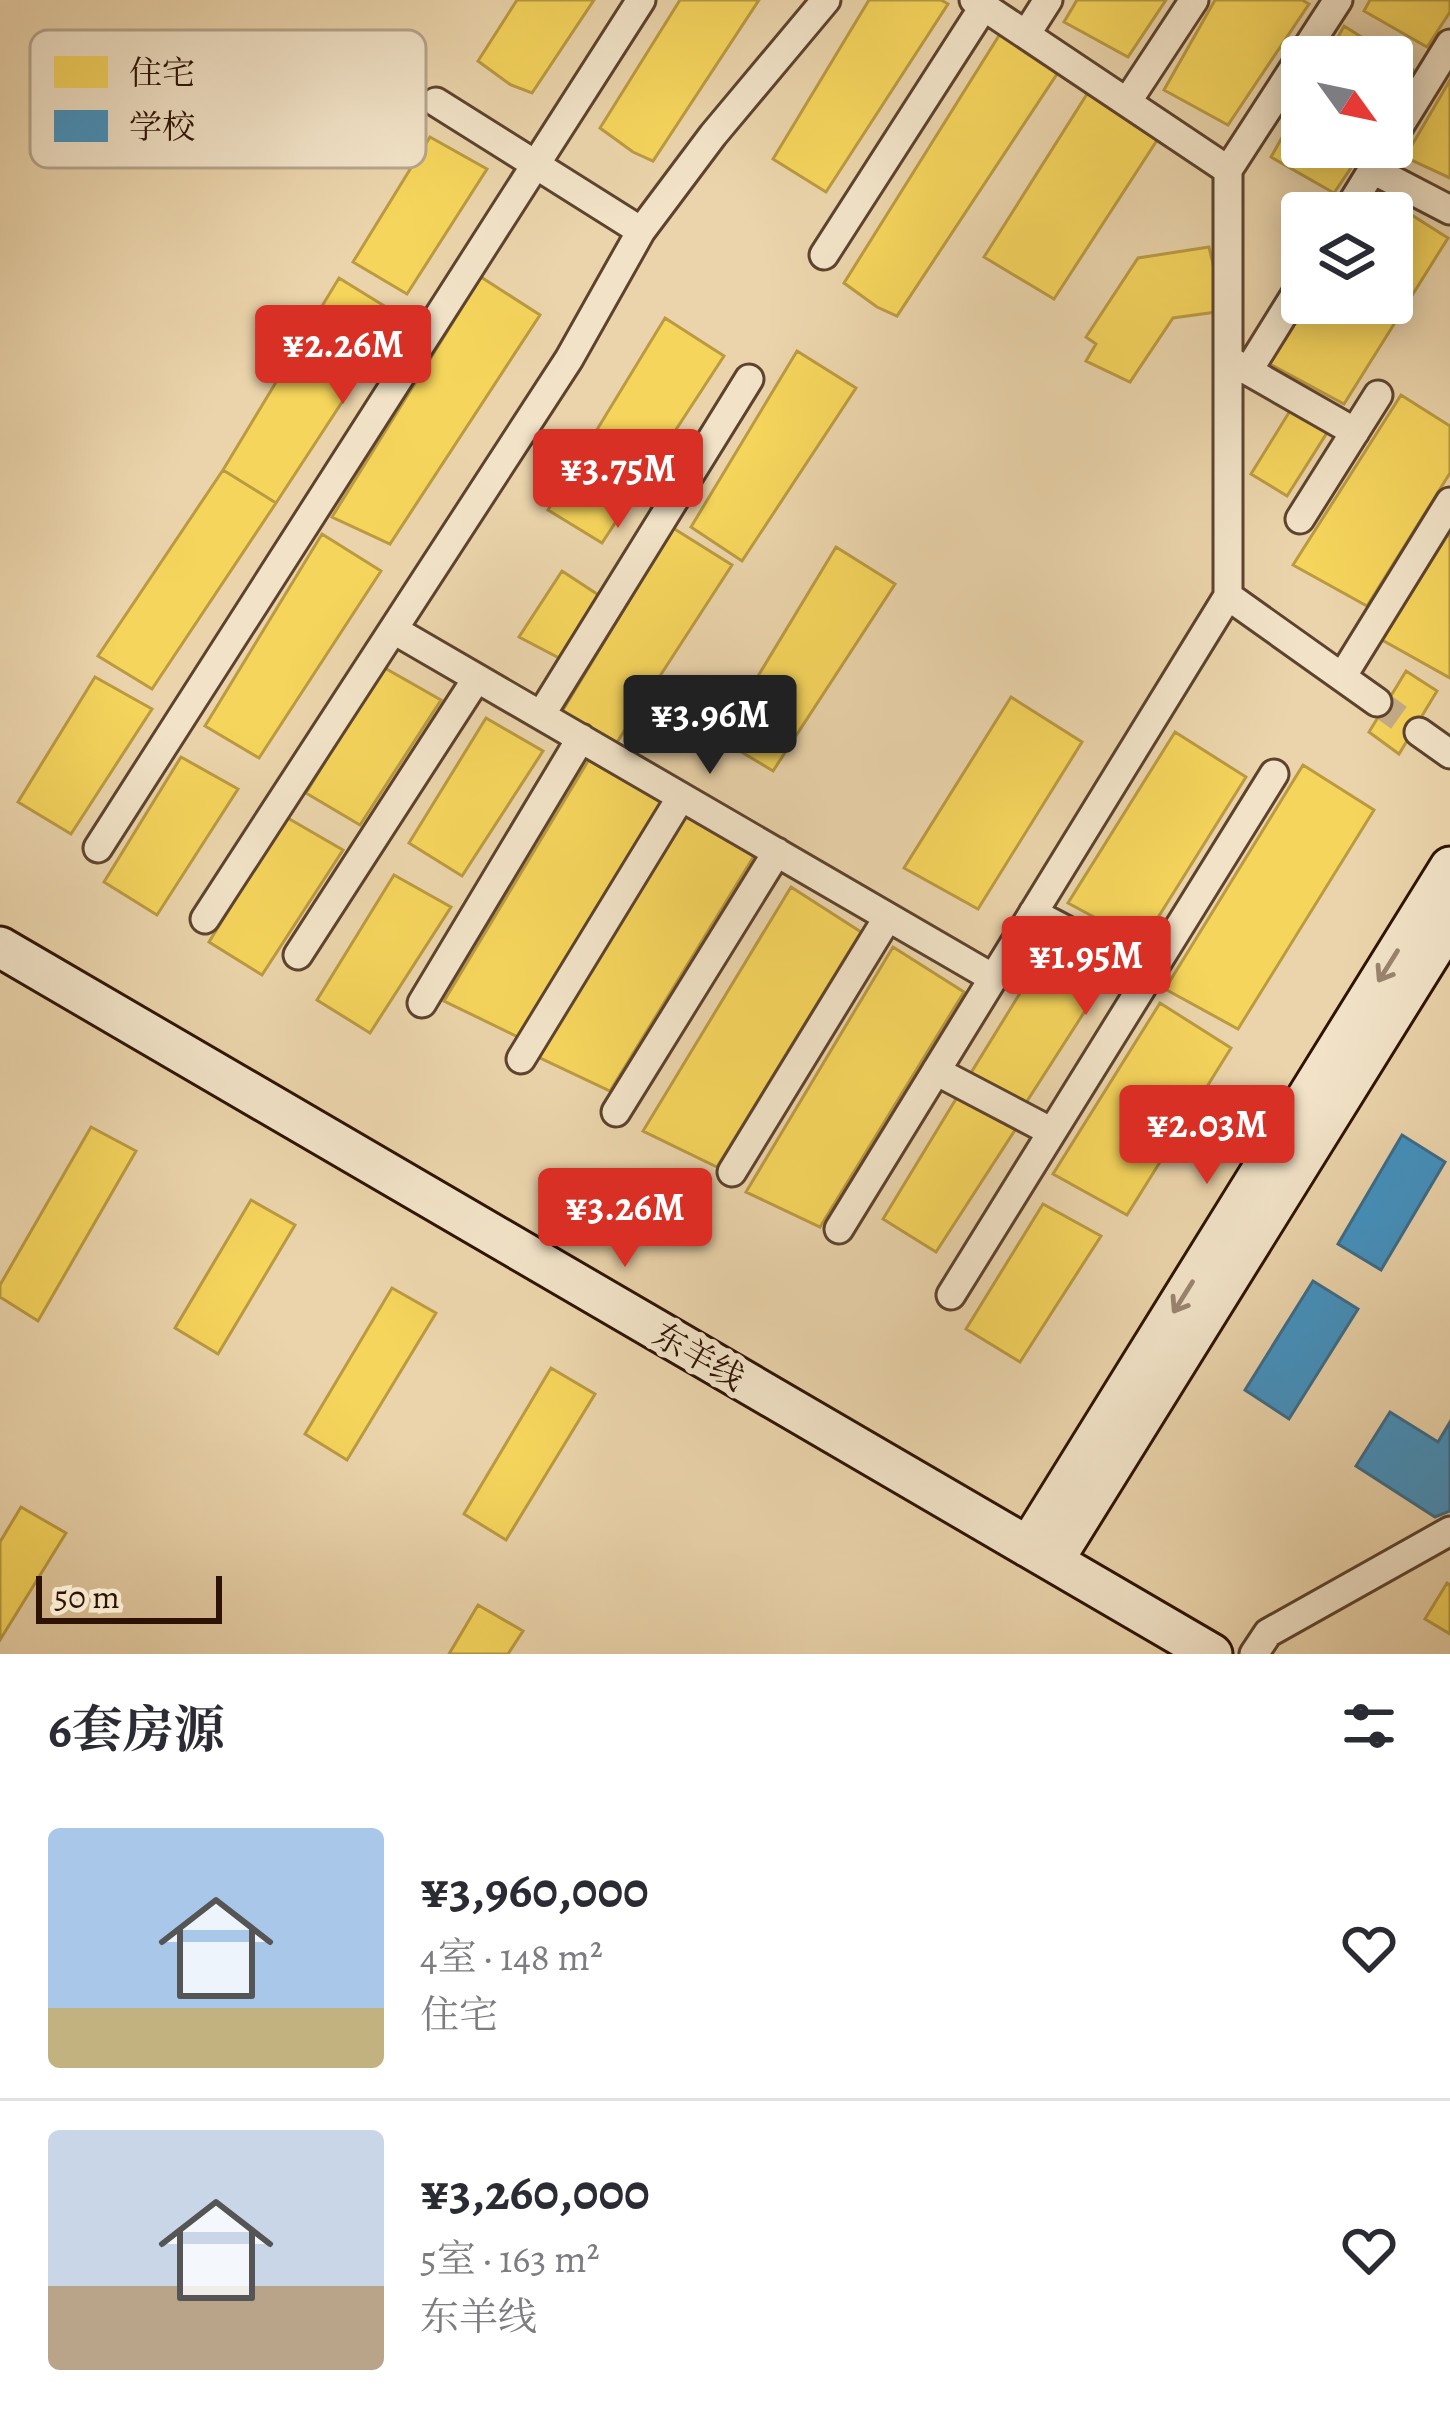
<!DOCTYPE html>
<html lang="zh">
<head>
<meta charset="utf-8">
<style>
	body { margin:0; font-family:Alegreya,"Noto Serif SC",serif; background:#f2f2f3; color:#2b2b33; height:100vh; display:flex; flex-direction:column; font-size:45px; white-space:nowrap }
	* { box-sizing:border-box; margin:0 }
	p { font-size:39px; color:#7c7c81 }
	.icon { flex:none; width:66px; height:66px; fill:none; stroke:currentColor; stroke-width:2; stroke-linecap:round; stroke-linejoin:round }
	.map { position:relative; height:1654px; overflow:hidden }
	.details { display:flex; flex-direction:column; background:#fff; flex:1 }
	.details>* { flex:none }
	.needle { width:78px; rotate:123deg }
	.tools { position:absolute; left:1281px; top:36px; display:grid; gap:24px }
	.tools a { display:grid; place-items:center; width:132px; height:132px; border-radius:12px; background:#fff; box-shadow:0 6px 30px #0003; font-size:60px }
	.scale { position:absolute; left:36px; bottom:30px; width:186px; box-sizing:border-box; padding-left:12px; border:6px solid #2e1305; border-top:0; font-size:33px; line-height:42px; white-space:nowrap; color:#2e1305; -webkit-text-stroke:9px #f2e3c8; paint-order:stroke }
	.price { position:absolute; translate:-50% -102px; padding:0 27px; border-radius:12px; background:#d93025; color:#fff; font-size:39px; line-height:78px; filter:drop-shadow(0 3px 6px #0008) }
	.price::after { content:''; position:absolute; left:50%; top:72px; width:36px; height:27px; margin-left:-18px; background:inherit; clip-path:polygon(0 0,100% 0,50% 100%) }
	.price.selected { background:#222; color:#fff }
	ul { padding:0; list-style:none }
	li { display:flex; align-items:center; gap:36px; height:300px; padding:0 48px }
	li+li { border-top:3px solid #e1e1e2 }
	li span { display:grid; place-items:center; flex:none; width:336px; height:240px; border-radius:12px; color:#555 }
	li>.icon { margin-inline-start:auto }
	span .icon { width:144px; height:144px; fill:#fffc; stroke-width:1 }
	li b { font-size:51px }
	h2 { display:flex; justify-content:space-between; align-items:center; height:144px; padding:0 48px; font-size:51px }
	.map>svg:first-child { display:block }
	.homes { fill:#f6d55c; stroke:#ba9b42; stroke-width:3 }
	.schools { fill:#4393c3; stroke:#3d6d8a; stroke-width:3 }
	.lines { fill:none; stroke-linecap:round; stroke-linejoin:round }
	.street-tunnel { stroke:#c5ad8a; stroke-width:27; stroke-dasharray:27 14; stroke-linecap:butt }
	.street-casing { stroke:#5d432e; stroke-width:33 }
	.secondary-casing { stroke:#2e1305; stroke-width:45 }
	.street { stroke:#f2e3c8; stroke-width:27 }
	.secondary { stroke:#f2e3c8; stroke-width:39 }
	.oneway { stroke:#9a8570 }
	.labels { text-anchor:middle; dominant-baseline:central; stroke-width:12; stroke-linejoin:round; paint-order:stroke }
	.street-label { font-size:33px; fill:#2e1305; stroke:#f2e3c8 }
	.key { fill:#f2e3c8; stroke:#b7a58e; stroke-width:3 }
	.key-label { font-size:33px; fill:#2e1305 }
</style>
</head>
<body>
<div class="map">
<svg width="1450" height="1654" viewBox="0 0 1450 1654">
	<rect width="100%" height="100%" fill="#ebd4ab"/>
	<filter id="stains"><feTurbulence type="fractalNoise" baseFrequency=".00167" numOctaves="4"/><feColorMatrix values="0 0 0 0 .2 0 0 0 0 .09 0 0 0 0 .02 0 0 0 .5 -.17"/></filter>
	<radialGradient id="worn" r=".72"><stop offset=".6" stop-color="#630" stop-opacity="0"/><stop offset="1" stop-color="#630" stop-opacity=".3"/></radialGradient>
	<path class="homes" d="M 517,0 L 594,0 L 532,93 L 511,85 L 478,61 Z
		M 680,0 L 759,0 L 653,161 L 633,152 L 600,128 Z
		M 869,0 L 941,0 L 948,4 L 826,192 L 773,159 Z
		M 1077,0 L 1166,0 L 1128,57 L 1064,22 Z
		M 1215,0 L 1302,0 L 1309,4 L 1228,125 L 1164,90 Z
		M 1370,0 L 1450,0 L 1450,12 L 1427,47 L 1364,11 Z
		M 1344,26 L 1415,71 L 1392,106 L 1392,57 L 1327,57 Z
		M 1000,34 L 1061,68 L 897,316 L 877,307 L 844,283 Z
		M 1450,80 L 1450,178 L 1405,157 Z
		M 1094,83 L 1165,128 L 1054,299 L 984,257 Z
		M 1302,102 L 1302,147 L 1365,147 L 1334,193 L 1271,157 Z
		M 430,137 L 487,169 L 407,294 L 353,262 Z
		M 1377,193 L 1448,238 L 1344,404 L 1270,364 L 1308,303 L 1392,303 L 1392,213 L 1364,213 Z
		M 1209,247 L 1224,311 L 1173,318 L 1130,382 L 1086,361 L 1096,344 L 1086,337 L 1138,258 Z
		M 481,277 L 540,315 L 390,544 L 332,517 Z
		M 339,278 L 399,315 L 276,503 L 223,470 Z
		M 665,318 L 724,356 L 602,543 L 548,510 Z
		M 797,351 L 856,388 L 742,561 L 691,527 Z
		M 1401,395 L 1450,426 L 1450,473 L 1367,606 L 1293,565 Z
		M 1293,406 L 1330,428 L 1287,496 L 1251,474 Z
		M 223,470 L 276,503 L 152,689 L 98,656 Z
		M 673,528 L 732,565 L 610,753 L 557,720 Z
		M 1450,531 L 1450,678 L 1382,640 Z
		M 322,534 L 381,571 L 259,758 L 205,726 Z
		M 836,547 L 895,584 L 773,771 L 720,739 Z
		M 562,571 L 600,596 L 561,659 L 519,637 Z
		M 383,667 L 441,700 L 360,825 L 306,793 Z
		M 1406,671 L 1437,691 L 1399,754 L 1369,732 Z
		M 95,677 L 152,709 L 71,834 L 18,802 Z
		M 1011,697 L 1082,742 L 978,909 L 904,868 Z
		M 486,718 L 543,751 L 462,876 L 409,843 Z
		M 1175,732 L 1246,777 L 1142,943 L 1068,903 Z
		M 591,756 L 662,801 L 518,1037 L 444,1001 Z
		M 181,757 L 238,789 L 157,915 L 104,882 Z
		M 1303,765 L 1374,810 L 1238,1029 L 1165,989 Z
		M 684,811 L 754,856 L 610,1091 L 536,1056 Z
		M 286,817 L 343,850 L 262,975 L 209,942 Z
		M 394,875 L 451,907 L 370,1033 L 317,1000 Z
		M 791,887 L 861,932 L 717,1167 L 643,1131 Z
		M 893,947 L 964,992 L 820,1227 L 746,1192 Z
		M 1046,951 L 1103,983 L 1022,1109 L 969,1076 Z
		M 1160,1003 L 1231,1048 L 1127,1215 L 1053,1174 Z
		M 959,1094 L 1017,1127 L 936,1252 L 883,1219 Z
		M 91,1127 L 136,1151 L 38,1321 L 0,1297 L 0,1285 Z
		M 251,1200 L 295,1225 L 218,1354 L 175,1328 Z
		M 1043,1204 L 1101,1236 L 1020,1362 L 966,1329 Z
		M 392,1288 L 436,1313 L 347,1460 L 305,1434 Z
		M 551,1368 L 595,1394 L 506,1540 L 464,1514 Z
		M 21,1507 L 66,1533 L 0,1640 L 0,1542 Z
		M 1447,1583 L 1450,1585 L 1450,1634 L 1425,1619 Z
		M 478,1605 L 523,1631 L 508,1654 L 449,1654 Z"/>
	<path class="schools" d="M 1402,1135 L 1445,1162 L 1381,1270 L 1338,1244 Z
		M 1313,1281 L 1358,1309 L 1289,1419 L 1245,1390 Z
		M 1390,1412 L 1438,1442 L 1450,1422 L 1450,1511 L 1435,1517 L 1356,1466 Z"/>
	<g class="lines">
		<path class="street-tunnel" d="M 1377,702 L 1419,732"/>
		<g class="street-casing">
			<path id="street" d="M 974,0 L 1228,170 L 1228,596 L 1377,702
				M 1027,33 L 1048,0
				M 436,102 L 641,231
				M 1127,102 L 1194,0
				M 1392,138 L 1450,44
				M 1228,170 L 1338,0
				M 1373,170 L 1450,210
				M 1346,213 L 1381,156
				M 824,255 L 984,6
				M 1229,360 L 1355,432
				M 1248,371 L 1302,284
				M 1300,519 L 1378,395
				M 394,630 L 993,978
				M 1342,677 L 1450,502
				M 541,715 L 749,379
				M 1419,732 L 1450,754
				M 98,848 L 641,0
				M 1033,913 L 1150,974
				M 205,919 L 569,359 L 641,231 L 713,135 L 826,0
				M 298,955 L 477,678
				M 422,1003 L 581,738
				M 521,1059 L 681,797
				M 936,1071 L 1052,1132
				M 616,1112 L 777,852
				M 732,1172 L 888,917
				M 839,1229 L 1228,596
				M 951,1295 L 1274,774
				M 1254,1654 L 1268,1633 L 1450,1531"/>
		</g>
		<g class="secondary-casing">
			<path id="secondary" d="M 0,947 L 1212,1654
				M 1028,1547 L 1450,867
				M 1053,1561 L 1450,922"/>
		</g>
		<use href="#street" class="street"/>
		<use href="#secondary" class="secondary"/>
	</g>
	<defs><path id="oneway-shaft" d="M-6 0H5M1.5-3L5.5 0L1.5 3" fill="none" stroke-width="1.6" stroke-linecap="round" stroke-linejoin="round" transform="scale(3)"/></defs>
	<g class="oneway">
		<use href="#oneway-shaft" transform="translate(1388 966) rotate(122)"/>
		<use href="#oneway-shaft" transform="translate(1183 1297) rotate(122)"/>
	</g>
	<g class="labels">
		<g class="street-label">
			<text transform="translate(699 1356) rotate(30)">东羊线</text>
		</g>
	</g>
	<rect x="30" y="30" width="396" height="138" rx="18" class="key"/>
	<rect x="54" y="56" width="54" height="32" fill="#f6d55c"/>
	<rect x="54" y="110" width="54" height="32" fill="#4393c3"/>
	<g class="key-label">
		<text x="129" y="84">住宅</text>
		<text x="129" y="138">学校</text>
	</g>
	<rect width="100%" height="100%" filter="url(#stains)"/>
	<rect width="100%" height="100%" fill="url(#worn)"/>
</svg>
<div class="tools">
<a><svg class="needle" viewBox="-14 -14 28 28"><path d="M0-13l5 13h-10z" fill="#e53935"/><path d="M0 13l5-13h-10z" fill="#7c7c81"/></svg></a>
<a><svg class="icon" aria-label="layers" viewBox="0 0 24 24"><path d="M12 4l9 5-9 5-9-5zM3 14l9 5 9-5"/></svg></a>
</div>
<div class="scale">50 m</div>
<b class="price" style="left:343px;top:407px">¥2.26M</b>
<b class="price" style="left:618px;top:531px">¥3.75M</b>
<b class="price selected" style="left:710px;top:777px">¥3.96M</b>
<b class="price" style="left:1086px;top:1018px">¥1.95M</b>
<b class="price" style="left:1207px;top:1187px">¥2.03M</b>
<b class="price" style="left:625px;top:1270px">¥3.26M</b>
</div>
<section class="details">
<h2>6套房源<svg class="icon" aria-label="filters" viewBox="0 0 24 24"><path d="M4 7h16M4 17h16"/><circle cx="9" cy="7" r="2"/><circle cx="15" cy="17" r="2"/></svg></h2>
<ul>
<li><span style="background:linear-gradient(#a9c7e8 75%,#c2b280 0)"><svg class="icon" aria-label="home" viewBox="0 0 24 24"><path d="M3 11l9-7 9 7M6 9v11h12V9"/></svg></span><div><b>¥3,960,000</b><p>4室 · 148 m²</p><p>住宅</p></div><svg class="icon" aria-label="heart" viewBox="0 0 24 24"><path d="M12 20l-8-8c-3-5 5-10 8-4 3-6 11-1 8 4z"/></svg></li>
<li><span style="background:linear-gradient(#c9d6e8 65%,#b9a48a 0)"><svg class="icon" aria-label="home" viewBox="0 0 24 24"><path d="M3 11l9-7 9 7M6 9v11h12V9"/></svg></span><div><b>¥3,260,000</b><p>5室 · 163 m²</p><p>东羊线</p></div><svg class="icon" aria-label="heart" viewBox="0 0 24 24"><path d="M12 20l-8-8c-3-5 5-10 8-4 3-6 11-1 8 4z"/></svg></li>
</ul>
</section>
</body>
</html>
